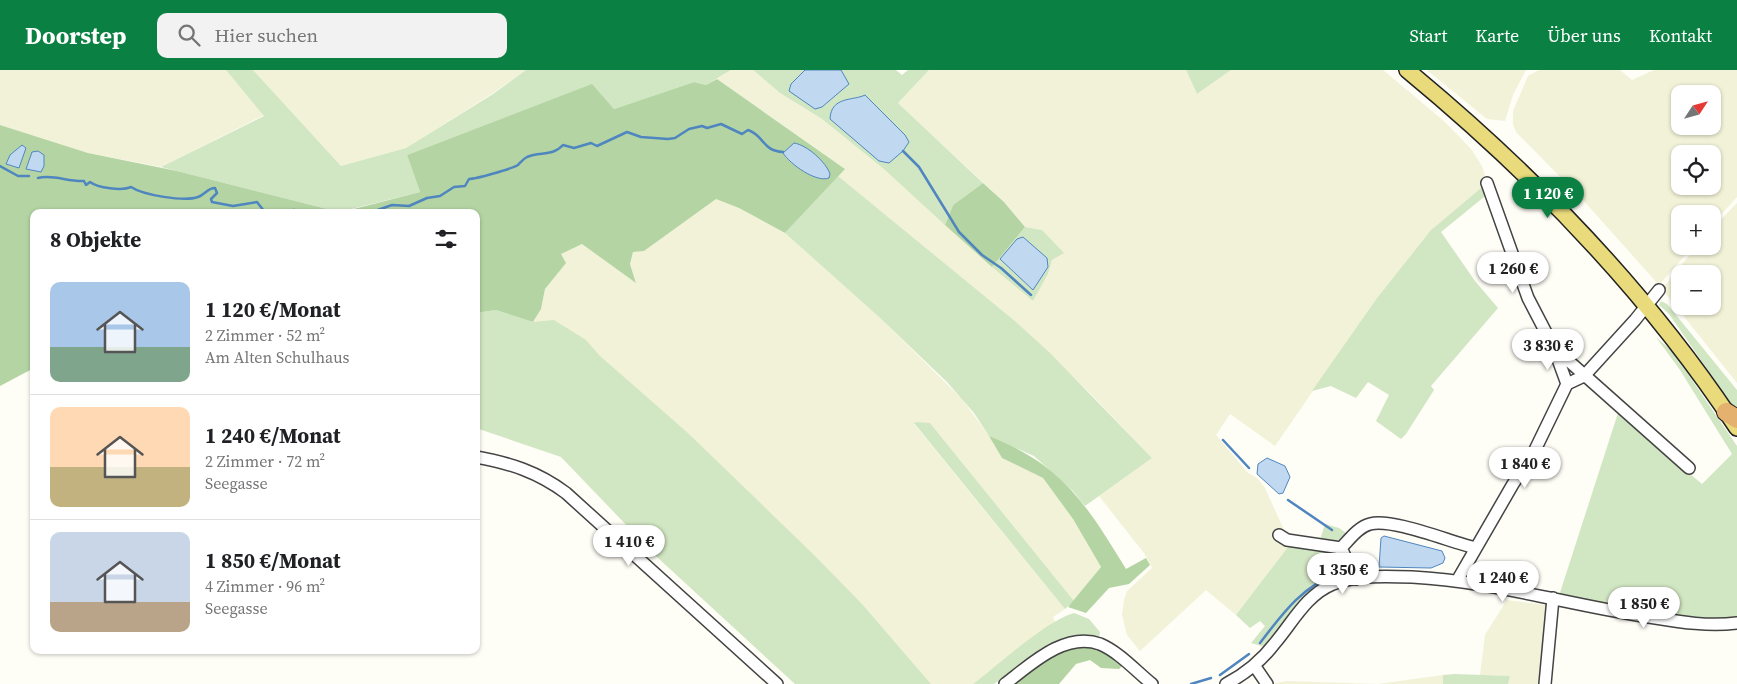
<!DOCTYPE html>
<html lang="de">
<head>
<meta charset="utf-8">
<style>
	body { margin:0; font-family:"Source Serif 4",serif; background:#f2f2f2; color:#202124; height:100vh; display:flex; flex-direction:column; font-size:19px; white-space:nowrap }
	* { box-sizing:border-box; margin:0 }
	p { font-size:16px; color:#757577 }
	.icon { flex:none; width:28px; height:28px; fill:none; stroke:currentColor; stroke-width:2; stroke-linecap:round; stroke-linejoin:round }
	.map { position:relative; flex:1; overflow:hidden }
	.details { position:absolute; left:30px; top:139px; width:450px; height:445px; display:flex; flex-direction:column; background:#fff; border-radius:10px; box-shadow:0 1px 4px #0004 }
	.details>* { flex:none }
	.needle { width:32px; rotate:54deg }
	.tools { position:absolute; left:1671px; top:15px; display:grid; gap:10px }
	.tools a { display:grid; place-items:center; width:50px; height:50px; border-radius:10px; background:#fff; box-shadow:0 1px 4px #0004; font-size:25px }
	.price { position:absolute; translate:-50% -42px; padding:0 11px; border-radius:18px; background:#fff; color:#222; font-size:16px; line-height:32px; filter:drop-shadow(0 1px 2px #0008) }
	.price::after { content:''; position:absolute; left:50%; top:30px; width:15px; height:11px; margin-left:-8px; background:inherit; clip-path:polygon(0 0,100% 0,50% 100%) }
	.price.active { background:#0b8043; color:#fff }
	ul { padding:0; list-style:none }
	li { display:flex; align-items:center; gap:15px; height:125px; padding:0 20px }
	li+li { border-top:1px solid #e0e0e0 }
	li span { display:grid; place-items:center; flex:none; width:140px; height:100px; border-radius:10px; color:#555 }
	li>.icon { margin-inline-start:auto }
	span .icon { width:60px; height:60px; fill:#fffc; stroke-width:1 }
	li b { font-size:21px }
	h2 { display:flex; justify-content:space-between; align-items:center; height:60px; padding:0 20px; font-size:21px }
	header { display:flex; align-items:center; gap:30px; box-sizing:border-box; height:70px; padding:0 25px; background:#0b8043; color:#fff }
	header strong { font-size:24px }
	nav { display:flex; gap:28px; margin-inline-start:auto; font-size:18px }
	.search { width:350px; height:45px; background:#f2f2f2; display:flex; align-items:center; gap:12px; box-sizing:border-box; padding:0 18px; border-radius:10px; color:#757577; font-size:19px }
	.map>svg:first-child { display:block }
	.farmland { fill:#f2f2d8; fill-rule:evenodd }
	.green { fill:#d1e6c2 }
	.forest { fill:#b4d5a3 }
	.water { fill:#c0d9f0; stroke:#4f86bf }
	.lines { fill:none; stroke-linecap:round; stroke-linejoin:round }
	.stream { stroke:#4f86bf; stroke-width:2.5 }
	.minor-casing { stroke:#444; stroke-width:14 }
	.major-casing { stroke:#222; stroke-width:18 }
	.highway-casing { stroke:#222; stroke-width:20 }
	.minor { stroke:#fff; stroke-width:11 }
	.major { stroke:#e9db7b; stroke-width:15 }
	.highway { stroke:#e4b16e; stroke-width:18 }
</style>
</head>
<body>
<header>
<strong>Doorstep</strong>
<div class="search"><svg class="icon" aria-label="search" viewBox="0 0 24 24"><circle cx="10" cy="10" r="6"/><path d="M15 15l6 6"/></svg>Hier suchen</div>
<nav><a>Start</a><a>Karte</a><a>Über uns</a><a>Kontakt</a></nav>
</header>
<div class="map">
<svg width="1737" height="614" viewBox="0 0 1737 614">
	<rect width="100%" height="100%" fill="#fefdf6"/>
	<path class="farmland" d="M 0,0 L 226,0 L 264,45 L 161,97 L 88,83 L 0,55 Z
		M 253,0 L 526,0 L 493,23 L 406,78 L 341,96 Z
		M 731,0 L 753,0 L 780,23 L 822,49 L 885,100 L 1033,231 L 1048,204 L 1052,190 L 1057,187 L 1042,160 L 1025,157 L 1004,132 L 898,33 L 929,0 L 1186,0 L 1197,24 L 1231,0 L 1383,0 L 1445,52 L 1471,79 L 1482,96 L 1487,113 L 1431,160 L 1377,228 L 1275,376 L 1230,344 L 1216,365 L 1248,403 L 1257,408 L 1265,418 L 1283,458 L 1279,465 L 1291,473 L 1236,545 L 1206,520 L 1140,581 L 1127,565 L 1122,545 L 1124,530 L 1127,521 L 1152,498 L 1144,483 L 1099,426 L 1152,388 L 1090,323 L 1015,251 L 838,106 L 844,98 L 717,9 Z
		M 1427,0 L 1526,0 L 1513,25 L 1505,51 L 1487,49 Z
		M 1539,0 L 1620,0 L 1632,10 L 1654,0 L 1737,0 L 1737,127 L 1713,153 L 1712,144 L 1680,144 L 1680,176 L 1693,176 L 1659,215 L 1583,130 L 1516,62 L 1513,54 L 1513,41 L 1528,6 ZM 1680,24 L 1712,24 L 1712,56 L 1680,56 ZM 1680,84 L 1712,84 L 1712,116 L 1680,116 Z
		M 716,128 L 739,138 L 785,163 L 879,247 L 962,329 L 989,366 L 1002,388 L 1043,408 L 1073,449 L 1101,497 L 1074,531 L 930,353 L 914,354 L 1065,539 L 1053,547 L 1055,552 L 973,614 L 931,614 L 863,535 L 688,363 L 619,304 L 590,278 L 585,270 L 533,252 L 541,239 L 545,219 L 565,193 L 560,184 L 582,173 L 636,212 L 630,194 L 633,182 L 644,181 Z
		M 1737,133 L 1737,313 L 1662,219 L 1697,176 L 1712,176 L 1713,158 ZM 1680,204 L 1712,204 L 1712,236 L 1680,236 Z
		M 1507,530 L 1546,535 L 1543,612 L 1549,614 L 1508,614 L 1509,606 L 1480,605 L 1485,565 Z
		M 1443,605 L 1443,614 L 1271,614 L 1287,611 L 1378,614 Z"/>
	<path class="green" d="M 226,0 L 253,0 L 341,96 L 406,78 L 493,24 L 526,0 L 731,0 L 706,15 L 694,12 L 614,39 L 591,15 L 407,85 L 420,122 L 339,142 L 161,97 L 264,46 Z
		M 753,0 L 896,0 L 902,5 L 908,0 L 929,0 L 898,33 L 983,113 L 953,135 L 945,155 L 885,100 L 822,49 L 780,23 Z
		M 1186,0 L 1231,0 L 1197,24 Z
		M 838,106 L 1015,251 L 1051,284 L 1152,388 L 1085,436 L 1073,421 L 1034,386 L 989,366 L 974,343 L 947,312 L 879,247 L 785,163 Z
		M 1487,113 L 1490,122 L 1441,162 L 1475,211 L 1498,238 L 1431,316 L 1434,320 L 1406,364 L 1401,369 L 1376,351 L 1389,325 L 1368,312 L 1356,328 L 1331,316 L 1312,321 L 1377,228 L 1431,160 Z
		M 1025,157 L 1042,160 L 1064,183 L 1052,190 L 1048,204 L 1033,231 L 992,197 Z
		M 1661,231 L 1667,234 L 1737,320 L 1737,342 L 1669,244 L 1659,235 Z
		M 496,240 L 533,252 L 554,250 L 586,270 L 600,286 L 688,363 L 814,485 L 863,535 L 931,614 L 795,614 L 658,488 L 561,387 L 476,358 L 476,243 Z
		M 1656,267 L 1673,282 L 1737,376 L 1737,548 L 1717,551 L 1557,532 L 1618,343 L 1702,414 L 1732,384 L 1680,300 Z
		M 917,352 L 930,353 L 1074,531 L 1065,539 L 914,353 Z
		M 1325,454 L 1339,458 L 1349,465 L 1342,471 L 1319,473 Z
		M 1291,473 L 1338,482 L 1346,500 L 1345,504 L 1265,577 L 1251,573 L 1265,556 L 1260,551 L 1250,558 L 1236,545 Z
		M 1074,543 L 1089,549 L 1100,562 L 1099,567 L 1059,571 L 1042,580 L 994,614 L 973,614 C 1000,594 1044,552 1074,543 Z
		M 1455,604 L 1510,606 L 1508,614 L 1443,614 L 1443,605 Z"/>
	<path class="forest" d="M 717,9 L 845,99 L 785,163 L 739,138 L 716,129 L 644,181 L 633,182 L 630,194 L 636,213 L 582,174 L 561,184 L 566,193 L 545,219 L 541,239 L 533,252 L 496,240 L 476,243 L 476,142 L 342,142 L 420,122 L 407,85 L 592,14 L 614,39 L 694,12 L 706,15 Z
		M 0,55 L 88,83 L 177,101 L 339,142 L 34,142 L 34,298 L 0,316 Z
		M 983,113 L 1004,132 L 1025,157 L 992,197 L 945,155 L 953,135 Z
		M 989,366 C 1063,395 1086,434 1126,499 L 1146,488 L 1150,495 L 1129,514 L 1109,518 L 1086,543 L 1068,537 L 1101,497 L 1073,449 L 1043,408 L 1002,388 Z
		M 1090,576 L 1110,583 L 1122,596 L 1119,599 L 1101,598 L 1090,590 L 1076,594 L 1059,614 L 1010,614 L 1046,588 L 1066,578 Z"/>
	<path class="water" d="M 805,0 L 841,0 L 849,14 L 822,37 L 815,39 L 789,21 L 791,14 Z
		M 865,25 L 905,65 L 909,72 L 903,81 L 889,93 L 879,91 L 830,49 C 831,26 853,31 865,25 Z
		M 794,73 C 807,75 826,92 830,104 L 829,108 C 816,113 790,94 783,83 Z
		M 22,75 L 26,78 L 19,98 L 6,94 L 10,85 Z
		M 38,81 L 44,85 L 44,96 L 41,102 L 26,99 L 32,82 Z
		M 1023,167 L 1047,188 L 1048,197 L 1033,220 L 1000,189 L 1017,169 Z
		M 1267,388 L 1285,396 L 1290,407 L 1283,423 L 1279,424 L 1257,404 L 1258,394 Z
		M 1384,466 L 1442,481 L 1445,488 L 1443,493 L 1431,498 L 1379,497 L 1381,468 Z"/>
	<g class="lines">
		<path class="stream" d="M 903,81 L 919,97 L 959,162 L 982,185 L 1001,198 L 1031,225
			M 0,96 L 18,106 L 29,106
			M 38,108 C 53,104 68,112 84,111 L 86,115 L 90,112 C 98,118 122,121 131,117 C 143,125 184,132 198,127 C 205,125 207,118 215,118 L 217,123 L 211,129 L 212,132 L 233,136 L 257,132 L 264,141 L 278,142
			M 279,142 L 294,140 L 306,142
			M 372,142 L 392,135 L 409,136 L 427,128 L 440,126 L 454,117 L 465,116 L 469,109 C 476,109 511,99 518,95 C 521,92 523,89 527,87 C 540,81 552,87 563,75 L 574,78 L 591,73 L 597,76 L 627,62 L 641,67 L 668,69 L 675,68 L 689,59 L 702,56 L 707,58 L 721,54 L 742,64 L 748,60 C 764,65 762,81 783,82
			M 1223,370 L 1249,398
			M 1288,430 L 1332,460
			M 1260,573 C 1285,540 1302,517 1341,501
			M 1220,605 L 1249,584
			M 1191,614 L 1211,608"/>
		<g class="minor-casing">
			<path id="minor" d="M 1487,113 L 1528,228 L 1554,278 L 1689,398
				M 1555,281 L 1567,314
				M 1567,314 L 1584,306 L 1635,250 L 1659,220
				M 476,387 C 510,393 538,402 566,423 L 777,614
				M 1279,465 L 1287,470 L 1341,478
				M 1356,509 L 1341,478 C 1349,470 1358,457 1370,454 C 1393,448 1450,472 1476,478
				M 1457,511 L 1513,414 L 1534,382 L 1567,314
				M 1254,595 L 1267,614
				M 1005,614 C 1030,595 1065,561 1100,574 C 1119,582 1136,601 1152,614
				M 1226,614 C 1245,604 1262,590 1275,573 C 1293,552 1306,525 1333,514 C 1357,505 1386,506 1412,507 C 1490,511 1566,534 1643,546 C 1675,551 1705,557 1737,553
				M 1545,614 L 1553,528"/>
		</g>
		<g class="major-casing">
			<path id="major" d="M 1407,0 C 1533,104 1647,221 1737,358"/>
		</g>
		<g class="highway-casing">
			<path id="highway" d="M 1726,342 L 1737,349"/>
		</g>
		<use href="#minor" class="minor"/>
		<use href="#major" class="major"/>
		<use href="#highway" class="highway"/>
	</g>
</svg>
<div class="tools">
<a><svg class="needle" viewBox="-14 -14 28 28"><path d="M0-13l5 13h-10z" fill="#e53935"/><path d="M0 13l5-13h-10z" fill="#757577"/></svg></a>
<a><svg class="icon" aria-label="locate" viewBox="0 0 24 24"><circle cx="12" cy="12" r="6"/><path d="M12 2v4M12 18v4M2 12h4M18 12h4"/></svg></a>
<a>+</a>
<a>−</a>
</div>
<b class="price active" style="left:1548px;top:149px">1 120 €</b>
<b class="price" style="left:1513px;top:224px">1 260 €</b>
<b class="price" style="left:1548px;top:301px">3 830 €</b>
<b class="price" style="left:1525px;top:419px">1 840 €</b>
<b class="price" style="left:629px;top:497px">1 410 €</b>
<b class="price" style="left:1343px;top:525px">1 350 €</b>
<b class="price" style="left:1503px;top:533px">1 240 €</b>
<b class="price" style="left:1644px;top:559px">1 850 €</b>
<section class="details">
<h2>8 Objekte<svg class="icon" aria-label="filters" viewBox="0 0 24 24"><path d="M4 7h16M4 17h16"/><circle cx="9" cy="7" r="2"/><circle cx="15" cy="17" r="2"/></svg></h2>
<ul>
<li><span style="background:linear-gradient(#a9c7e8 65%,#7fa58c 0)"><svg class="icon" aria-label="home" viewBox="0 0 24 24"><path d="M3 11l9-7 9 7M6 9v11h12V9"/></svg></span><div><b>1 120 €/Monat</b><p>2 Zimmer · 52 m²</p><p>Am Alten Schulhaus</p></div></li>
<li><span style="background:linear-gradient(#ffd9b3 60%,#c2b280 0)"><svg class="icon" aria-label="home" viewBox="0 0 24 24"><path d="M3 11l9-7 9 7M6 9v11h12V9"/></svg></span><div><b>1 240 €/Monat</b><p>2 Zimmer · 72 m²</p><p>Seegasse</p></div></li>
<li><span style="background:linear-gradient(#c9d6e8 70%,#b9a48a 0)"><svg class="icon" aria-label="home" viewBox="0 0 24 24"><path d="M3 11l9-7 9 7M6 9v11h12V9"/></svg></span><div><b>1 850 €/Monat</b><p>4 Zimmer · 96 m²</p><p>Seegasse</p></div></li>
</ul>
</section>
</div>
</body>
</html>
